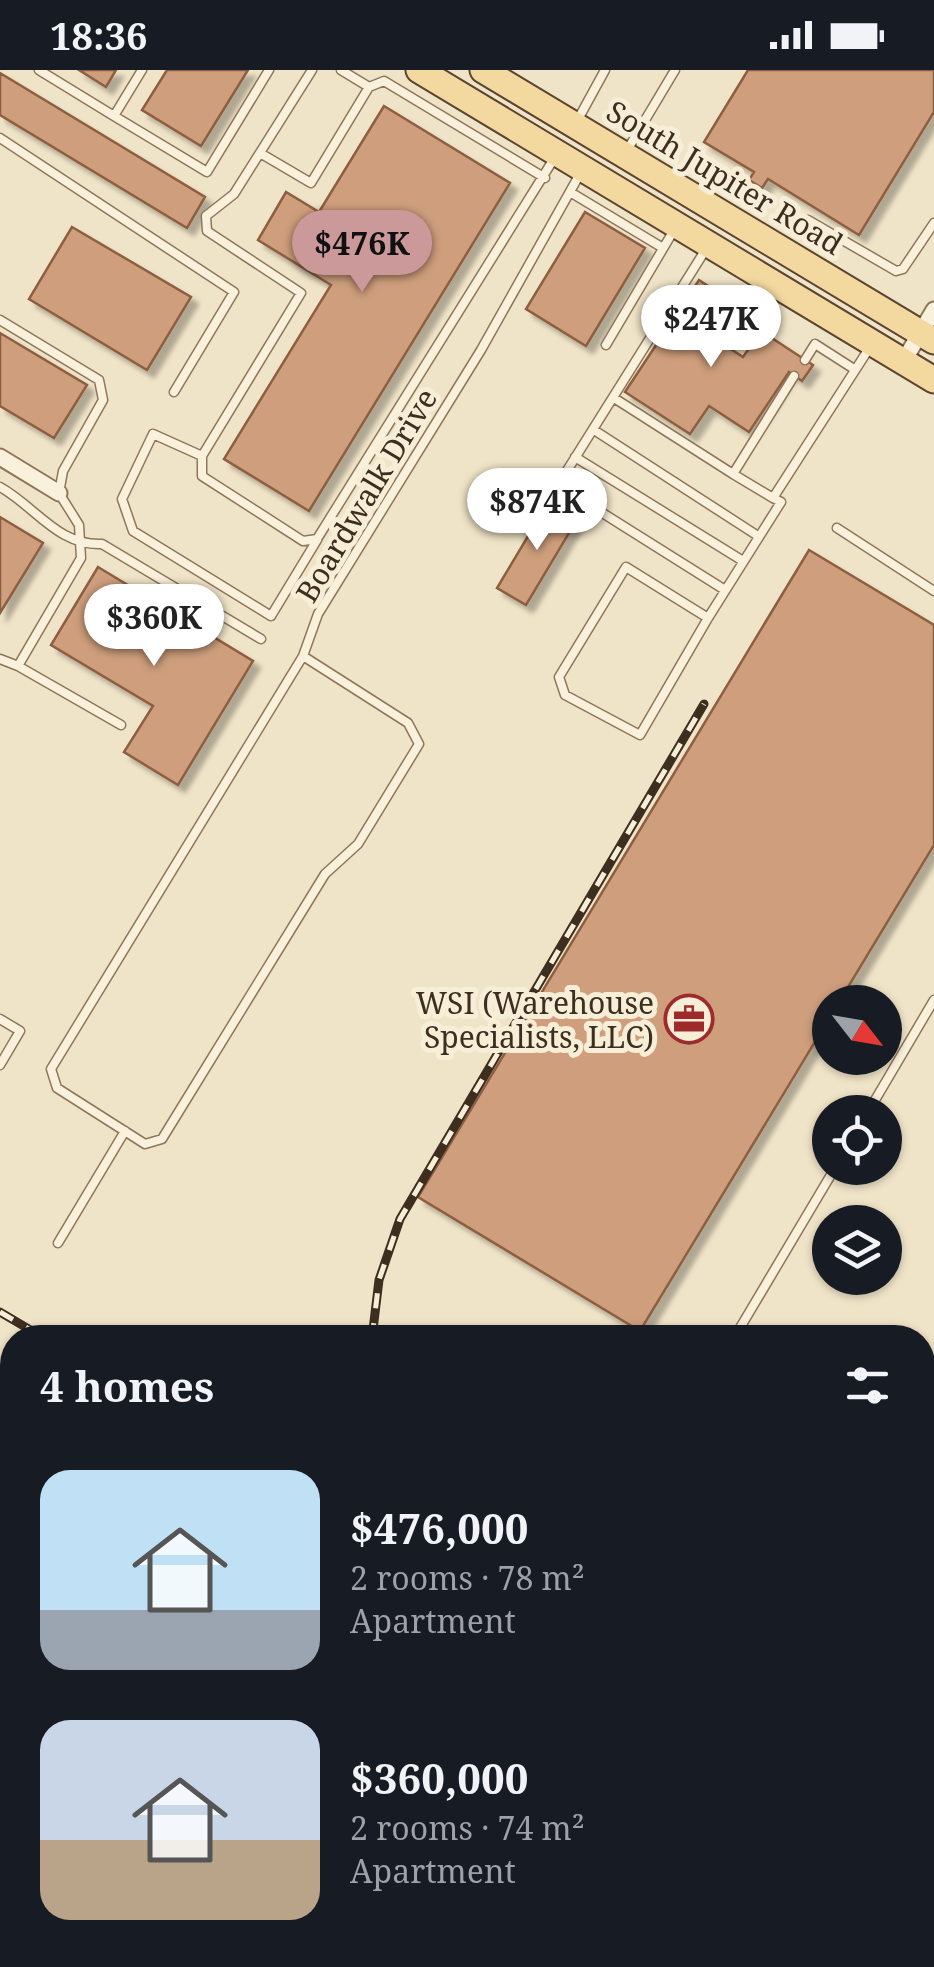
<!DOCTYPE html>
<html lang="en">
<head>
<meta charset="utf-8">
<style>
	body { margin:0; font-family:"Noto Serif",serif; background:#242831; color:#f1f3f6; height:100vh; display:flex; flex-direction:column; font-size:38px; white-space:nowrap }
	* { box-sizing:border-box; margin:0 }
	p { font-size:32px; color:#9ea1a6 }
	.icon { flex:none; width:55px; height:55px; fill:none; stroke:currentColor; stroke-width:2; stroke-linecap:round; stroke-linejoin:round }
	.map { position:relative; flex:1; overflow:hidden }
	.side { position:absolute; left:0px; top:1255px; width:935px; height:642px; display:flex; flex-direction:column; background:#171b24; border-radius:40px 40px 0 0; box-shadow:0 2px 8px #0004 }
	.side>* { flex:none }
	.needle { width:65px; rotate:121deg }
	.fabs { position:absolute; left:812px; top:915px; display:grid; gap:20px }
	.fabs a { display:grid; place-items:center; width:90px; height:90px; border-radius:50%; background:#171b24; box-shadow:0 2px 8px #0004; font-size:50px }
	.price { position:absolute; translate:-50% -85px; padding:0 22px; border-radius:35px; background:#fff; color:#222; font-size:32px; line-height:65px; filter:drop-shadow(0 2px 5px #0008) }
	.price::after { content:''; position:absolute; left:50%; top:60px; width:30px; height:22px; margin-left:-15px; background:inherit; clip-path:polygon(0 0,100% 0,50% 100%) }
	.price.current { background:#cc999b; color:#111 }
	ul { padding:0; list-style:none }
	li { display:flex; align-items:center; gap:30px; height:250px; padding:0 40px }
	li span { display:grid; place-items:center; flex:none; width:280px; height:200px; border-radius:30px; color:#555 }
	li>.icon { margin-inline-start:auto }
	span .icon { width:120px; height:120px; fill:#fffc; stroke-width:1 }
	li b { font-size:42px }
	h2 { display:flex; justify-content:space-between; align-items:center; height:120px; padding:0 40px; font-size:42px }
	.status { display:flex; justify-content:space-between; align-items:center; height:70px; padding:0 50px; background:#171b24; direction:ltr }
	.status svg { height:28px; fill:currentColor }
	.map>svg:first-child { display:block }
	.lines { fill:none; stroke-linecap:round; stroke-linejoin:round }
	.stream { stroke:#6f938a; stroke-width:5 }
	.building { fill:#cf9f7d; stroke:#8d5f41; stroke-width:2.5; filter:url(#shadow) }
	.lane-casing { stroke:#8d765c; stroke-width:11 }
	.street-casing { stroke:#8d765c; stroke-width:19 }
	.primary-casing { stroke:#5b4430; stroke-width:29 }
	.lane { stroke:#faf1dc; stroke-width:8 }
	.street { stroke:#faf1dc; stroke-width:15 }
	.primary { stroke:#f3d9a0; stroke-width:25 }
	.rail-casing { stroke:#3d2e20; stroke-width:9 }
	.rail { stroke:#f7eed8; stroke-width:5; stroke-dasharray:15; stroke-linecap:butt }
	.labels { text-anchor:middle; dominant-baseline:central; stroke-width:10; stroke-linejoin:round; paint-order:stroke }
	.street-label { font-size:30px; fill:#3d2e20; stroke:#f7eed8 }
	.poi-label { font-size:30px; fill:#3d2e20; stroke:#f7eed8; text-anchor:end }
</style>
</head>
<body>
<div class="status"><b>18:36</b><svg viewBox="0 0 49 12"><path d="M0 12V9h3v3zM5 12V6h3v6zM10 12V3h3v9zM15 12V0h3v12zM26 1h20v11H26zM47 4h2v5h-2z"/></svg></div>
<div class="map">
<svg width="934" height="1897" viewBox="0 0 934 1897">
	<defs>
		<filter id="shadow"><feDropShadow dx="7" dy="7" stdDeviation="2.5" flood-color="#0004"/></filter>
	</defs>
	<rect width="100%" height="100%" fill="#f0e4c8"/>
	<g class="lines">
		<path class="stream" d="M 922,1775 L 934,1782
			M 375,1897 L 381,1885"/>
	</g>
	<path class="building" d="M 79,0 L 116,0 L 106,17 Z
		M 167,0 L 248,0 L 201,76 L 142,40 Z
		M 748,0 L 934,0 L 934,42 L 859,165 L 768,109 L 762,118 L 749,110 L 754,102 L 704,72 Z
		M 0,3 L 205,127 L 187,158 L 0,45 Z
		M 384,36 L 510,113 L 309,441 L 224,389 L 331,215 L 258,170 L 286,122 L 319,142 Z
		M 585,142 L 645,178 L 586,276 L 526,239 Z
		M 72,157 L 191,227 L 147,300 L 29,229 Z
		M 699,210 L 725,227 L 703,261 L 743,287 L 761,261 L 813,295 L 802,311 L 789,302 L 749,362 L 709,336 L 690,364 L 625,322 Z
		M 0,263 L 87,315 L 54,368 L 0,336 Z
		M 549,431 L 578,448 L 526,535 L 497,518 Z
		M 0,447 L 43,473 L 0,543 Z
		M 809,480 L 934,555 L 934,775 L 839,932 L 830,932 L 830,947 L 640,1261 L 418,1127 Z
		M 98,497 L 253,591 L 178,715 L 124,682 L 153,636 L 51,575 Z
		M 934,1473 L 934,1591 L 922,1584 L 922,1492 Z
		M 10,1590 L 12,1628 L 0,1648 L 1,1604 Z
		M 0,1660 L 12,1667 L 12,1714 L 0,1706 Z
		M 126,1885 L 183,1885 L 176,1897 L 146,1897 Z
		M 459,1885 L 480,1885 L 500,1897 L 452,1897 Z
		M 680,1885 L 761,1885 L 754,1897 L 689,1897 L 677,1890 Z
		M 816,1885 L 871,1885 L 863,1897 L 808,1897 Z
		M 897,1885 L 917,1885 L 934,1897 L 890,1897 Z"/>
	<g class="lines">
		<g class="lane-casing">
			<path id="lane" d="M 39,0 L 114,46 L 142,0
				M 312,0 L 234,124 L 206,146 L 207,161 L 301,223 L 202,386 L 202,406 L 303,471 L 317,469 L 555,87
				M 341,0 L 369,17 L 384,11 L 545,108
				M 114,46 L 207,102 L 269,0
				M 576,53 L 605,0
				M 0,68 L 234,222 L 174,322
				M 626,82 L 675,0
				M 260,83 L 311,113 L 369,17
				M 570,122 L 663,178
				M 808,150 L 896,201 L 903,199 L 934,153
				M 706,179 L 558,415 L 725,520
				M 0,250 L 99,310 L 103,330 L 63,401 L 59,423 L 79,455 L 81,488 L 18,596 L 121,655
				M 606,275 L 674,160
				M 805,290 L 815,274 L 854,299
				M 794,306 L 733,404 L 773,428 L 870,277
				M 614,328 L 733,404
				M 594,360 L 758,466
				M 202,386 L 153,364 L 122,429 L 133,461 L 271,546 L 317,470
				M 575,387 L 743,491
				M 0,417 C 36,437 58,476 102,474 L 261,569
				M 837,458 L 934,521
				M 708,548 L 640,665 L 565,625 L 559,607 L 626,497 L 708,548 L 781,432 L 773,428
				M 303,586 L 408,653 L 419,674 L 358,774 L 325,804 L 162,1069 L 145,1074 L 57,1018 L 51,999 L 303,586 L 318,544 L 481,280 L 581,102
				M 0,589 L 18,596
				M 0,949 L 20,961 L 0,995
				M 868,1042 L 934,930
				M 58,1173 L 125,1061
				M 734,1268 L 835,1098
				M 0,1350 L 12,1360
				M 922,1369 L 934,1350
				M 0,1424 L 12,1403
				M 922,1619 L 934,1626
				M 922,1671 L 934,1678
				M 922,1721 L 934,1728
				M 0,1752 L 12,1760
				M 922,1870 L 934,1876
				M 427,1897 L 434,1885
				M 644,1897 L 651,1885
				M 765,1897 L 772,1885
				M 799,1897 L 807,1885
				M 880,1897 L 888,1885"/>
		</g>
		<g class="street-casing">
			<path id="street" d="M 903,292 L 934,240
				M 0,387 L 59,423
				M 0,1537 L 12,1544
				M 578,1885 L 598,1897"/>
		</g>
		<g class="primary-casing">
			<path id="primary" d="M 419,0 L 934,310
				M 483,0 L 934,271"/>
		</g>
		<use href="#lane" class="lane"/>
		<use href="#street" class="street"/>
		<use href="#primary" class="primary"/>
		<g class="rail-casing">
			<path id="rail" d="M 0,1242 L 44,1268
				M 372,1268 L 379,1210 L 400,1149 L 704,634
				M 922,1801 L 934,1808
				M 0,1832 L 12,1839
				M 89,1885 L 109,1897"/>
		</g>
		<use href="#rail" class="rail"/>
	</g>
	<defs>
		<g id="office-ring" transform="scale(2.5)"><circle r="9.5" fill="#f7eed8" stroke="#9e2a2b" stroke-width="1.5"/><path d="M-6-3h4V-5.5h4V-3h4V5H-6ZM-1-4.5V-3h2v-1.5ZM-6 0V1H6V0Z" fill="#9e2a2b"/></g>
	</defs>
	<g fill-rule="evenodd">
		<use href="#office-ring" x="689" y="949"/>
	</g>
	<g class="labels">
		<g class="street-label">
			<text transform="translate(725 107) rotate(31)">South Jupiter Road</text>
			<text transform="translate(366 425) rotate(-59)">Boardwalk Drive</text>
		</g>
		<g class="poi-label">
			<text x="654" y="932">WSI (Warehouse<tspan x="654" dy="34">Specialists, LLC)</tspan></text>
		</g>
	</g>
</svg>
<div class="fabs">
<a><svg class="needle" viewBox="-14 -14 28 28"><path d="M0-13l5 13h-10z" fill="#e53935"/><path d="M0 13l5-13h-10z" fill="#9ea1a6"/></svg></a>
<a><svg class="icon" aria-label="locate" viewBox="0 0 24 24"><circle cx="12" cy="12" r="6"/><path d="M12 2v4M12 18v4M2 12h4M18 12h4"/></svg></a>
<a><svg class="icon" aria-label="layers" viewBox="0 0 24 24"><path d="M12 4l9 5-9 5-9-5zM3 14l9 5 9-5"/></svg></a>
</div>
<b class="price current" style="left:362px;top:225px">$476K</b>
<b class="price" style="left:711px;top:300px">$247K</b>
<b class="price" style="left:537px;top:483px">$874K</b>
<b class="price" style="left:154px;top:599px">$360K</b>
<section class="side">
<h2>4 homes<svg class="icon" aria-label="filters" viewBox="0 0 24 24"><path d="M4 7h16M4 17h16"/><circle cx="9" cy="7" r="2"/><circle cx="15" cy="17" r="2"/></svg></h2>
<ul>
<li><span style="background:linear-gradient(#bfe0f5 70%,#9aa5b1 0)"><svg class="icon" aria-label="home" viewBox="0 0 24 24"><path d="M3 11l9-7 9 7M6 9v11h12V9"/></svg></span><div><b>$476,000</b><p>2 rooms · 78 m²</p><p>Apartment</p></div></li>
<li><span style="background:linear-gradient(#c9d6e8 60%,#b9a48a 0)"><svg class="icon" aria-label="home" viewBox="0 0 24 24"><path d="M3 11l9-7 9 7M6 9v11h12V9"/></svg></span><div><b>$360,000</b><p>2 rooms · 74 m²</p><p>Apartment</p></div></li>
</ul>
</section>
</div>
</body>
</html>
